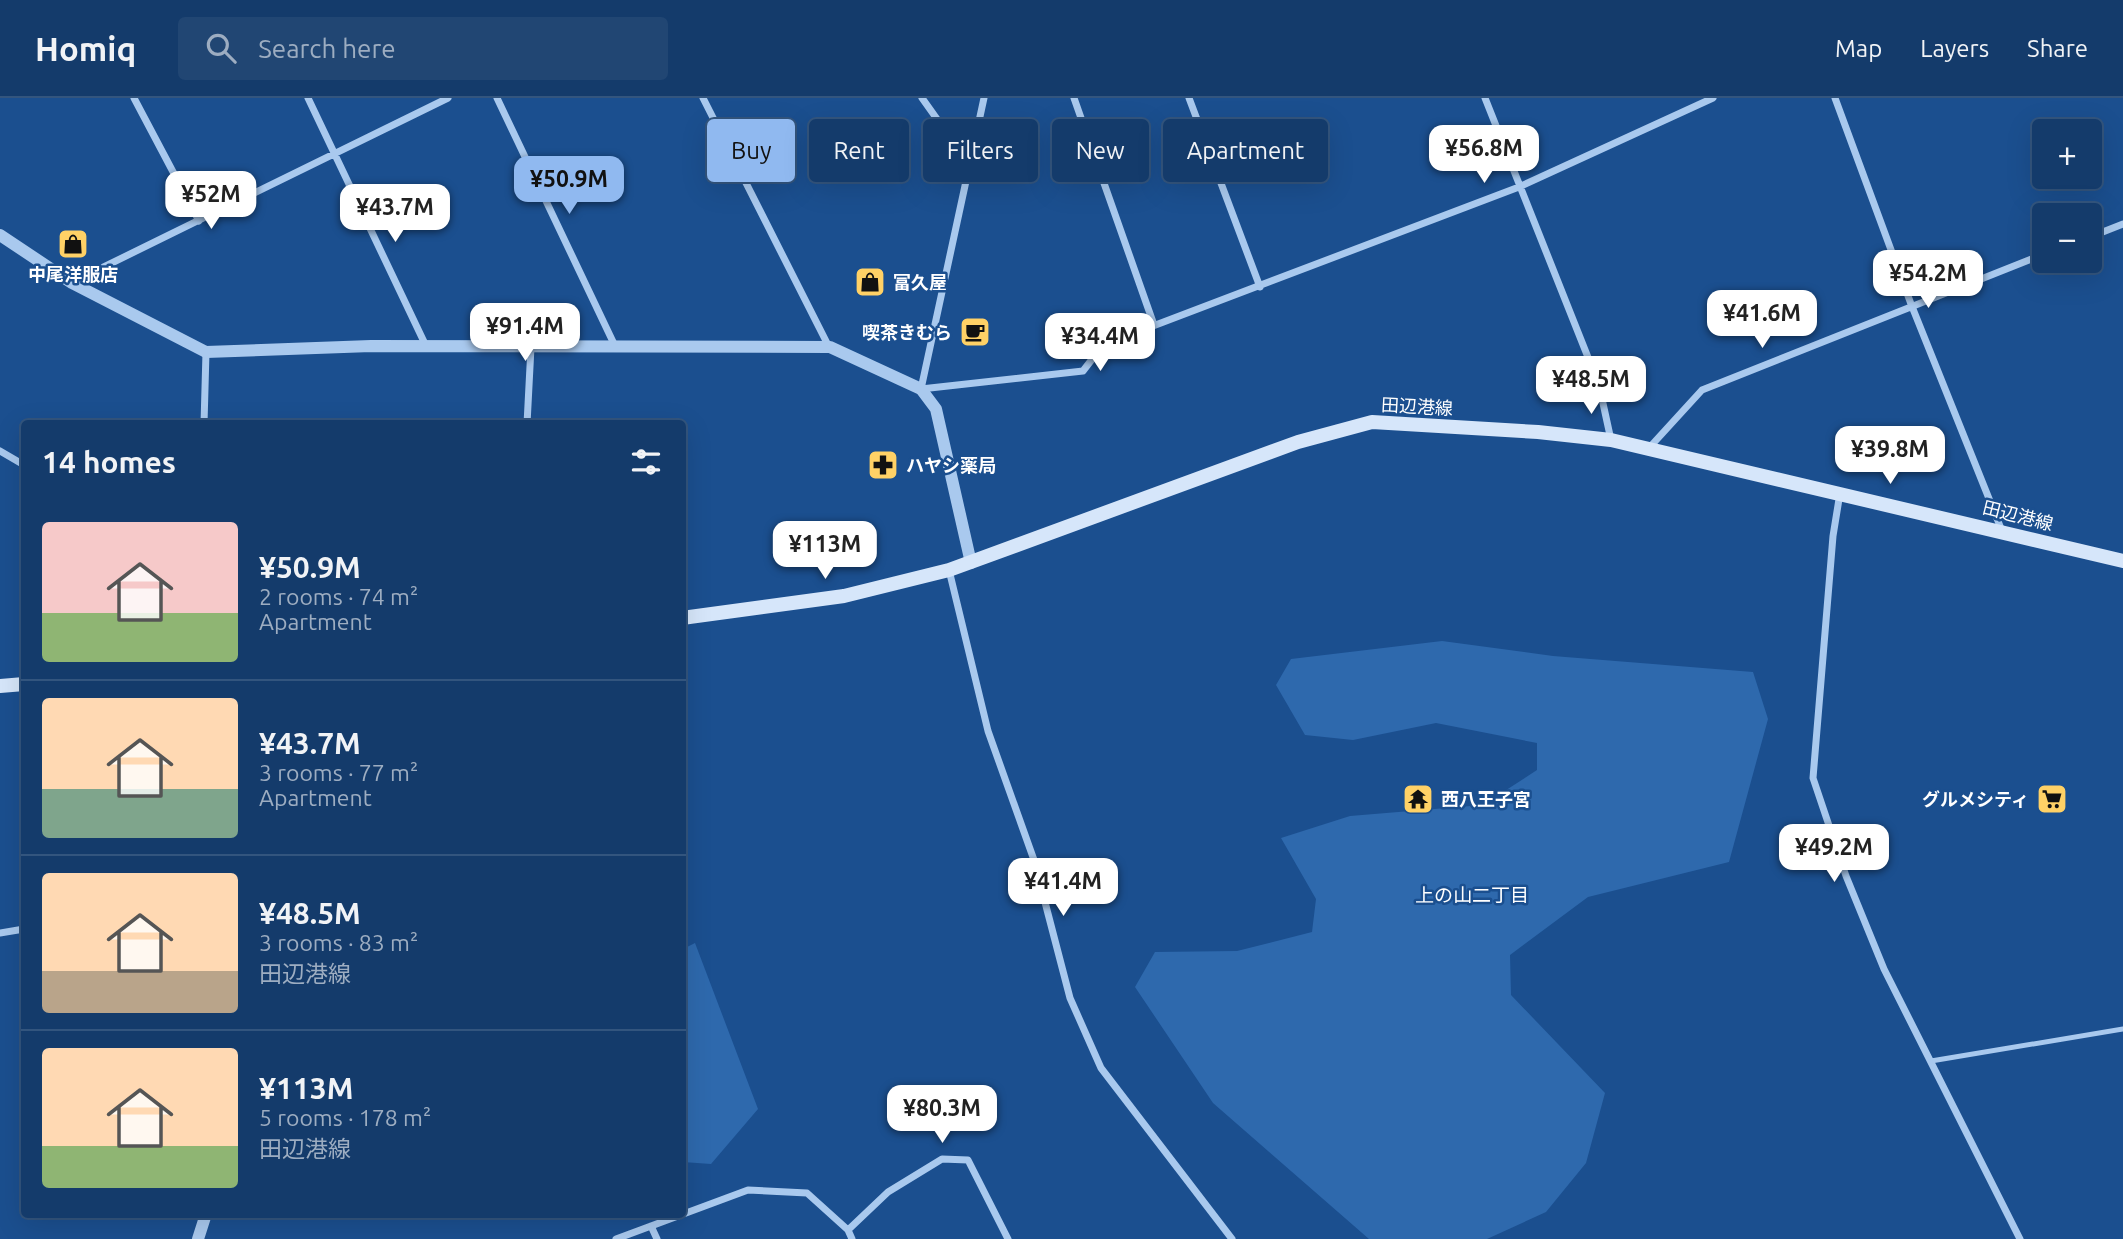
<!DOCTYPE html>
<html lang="en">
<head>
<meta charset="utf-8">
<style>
	body { margin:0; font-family:Ubuntu,"Noto Sans JP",sans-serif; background:#214673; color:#f1f3f6; height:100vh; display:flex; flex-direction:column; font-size:26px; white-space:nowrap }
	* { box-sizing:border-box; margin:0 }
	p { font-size:23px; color:#9dadc1 }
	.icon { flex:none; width:38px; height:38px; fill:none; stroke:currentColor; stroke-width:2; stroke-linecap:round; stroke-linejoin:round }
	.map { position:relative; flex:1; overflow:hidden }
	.drawer { position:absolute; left:21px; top:322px; width:665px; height:798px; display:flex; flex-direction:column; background:#143b6b; border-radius:7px; box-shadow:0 7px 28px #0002,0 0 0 2px #33557e }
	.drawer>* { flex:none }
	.guide { position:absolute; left:707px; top:21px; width:665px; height:63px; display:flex; gap:14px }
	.fabs { position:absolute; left:2032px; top:21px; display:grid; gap:14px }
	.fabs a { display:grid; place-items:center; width:70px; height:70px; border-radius:7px; background:#143b6b; box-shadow:0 7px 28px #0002,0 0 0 2px #33557e; font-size:35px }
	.price { position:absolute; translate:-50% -60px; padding:0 16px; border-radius:14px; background:#fff; color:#222; font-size:23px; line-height:46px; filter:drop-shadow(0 2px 4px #0008) }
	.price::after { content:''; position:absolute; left:50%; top:42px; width:21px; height:16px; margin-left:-10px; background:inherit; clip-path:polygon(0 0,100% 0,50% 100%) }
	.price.on { background:#90b9f0; color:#111 }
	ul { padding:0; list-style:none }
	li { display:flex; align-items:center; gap:21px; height:175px; padding:0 21px }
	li+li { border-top:2px solid #33557e }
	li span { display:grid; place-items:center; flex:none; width:196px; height:140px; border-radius:7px; color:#555 }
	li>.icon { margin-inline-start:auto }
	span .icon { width:84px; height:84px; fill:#fffc; stroke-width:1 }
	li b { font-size:30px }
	h2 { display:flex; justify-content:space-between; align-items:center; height:84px; padding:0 21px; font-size:30px }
	.chip { padding:0 24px; border-radius:7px; background:#143b6b; box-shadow:0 7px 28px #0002,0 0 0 2px #33557e; font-size:24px; line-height:63px }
	.chip.on { background:#90b9f0; color:#111 }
	header { display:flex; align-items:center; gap:42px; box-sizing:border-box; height:98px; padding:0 35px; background:#143b6b; border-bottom:2px solid #33557e }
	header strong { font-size:33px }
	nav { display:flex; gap:38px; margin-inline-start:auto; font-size:24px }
	.search { width:490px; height:63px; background:#214673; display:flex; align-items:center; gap:18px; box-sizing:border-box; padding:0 24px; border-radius:7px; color:#9dadc1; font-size:26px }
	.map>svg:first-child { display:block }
	.green { fill:#2e69ad }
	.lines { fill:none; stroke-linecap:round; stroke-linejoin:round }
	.service { stroke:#a9c9ee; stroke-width:5 }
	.minor { stroke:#a9c9ee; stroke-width:7 }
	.tertiary { stroke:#a9c9ee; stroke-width:12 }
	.secondary { stroke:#d6e6fa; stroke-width:14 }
	.labels { text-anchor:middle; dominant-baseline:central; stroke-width:5; stroke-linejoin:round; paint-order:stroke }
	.poi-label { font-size:18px; font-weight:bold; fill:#fff; stroke:#1b4f8f; text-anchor:start }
	.street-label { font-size:18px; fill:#fff; stroke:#1b4f8f }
	.neighbourhood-label { font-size:19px; fill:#fff; stroke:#1b4f8f }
</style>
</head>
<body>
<header>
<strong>Homiq</strong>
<div class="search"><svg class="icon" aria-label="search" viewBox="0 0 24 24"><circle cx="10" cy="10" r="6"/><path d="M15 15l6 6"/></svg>Search here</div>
<nav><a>Map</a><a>Layers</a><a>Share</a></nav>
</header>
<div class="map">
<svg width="2123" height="1141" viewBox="0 0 2123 1141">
	<rect width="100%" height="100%" fill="#1b4f8f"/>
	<path class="green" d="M 1442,543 L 1553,558 L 1753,574 L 1768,621 L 1729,764 L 1588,799 L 1510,857 L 1511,897 L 1605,995 L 1586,1065 L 1546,1114 L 1487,1141 L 1369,1141 L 1213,1005 L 1135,889 L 1155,854 L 1237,853 L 1312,834 L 1316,801 L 1281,740 L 1350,718 L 1483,707 L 1537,672 L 1537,645 L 1436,625 L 1353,642 L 1305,637 L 1276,587 L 1291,561 Z
		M 695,845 L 758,1011 L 711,1066 L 683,1064 L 683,851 Z"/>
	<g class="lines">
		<path class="service" d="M 1931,963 L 2123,931"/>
		<path class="minor" d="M 134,0 L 199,123
			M 308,0 L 426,248
			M 497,0 L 615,248
			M 703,0 L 829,249
			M 922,0 L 969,66
			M 984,0 L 921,291 L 1083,273 L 1103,247 L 1519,89 L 1713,0
			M 1074,0 L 1154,227
			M 1189,0 L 1260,189
			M 1485,0 L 1599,287 L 1611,342
			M 1835,0 L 1911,206 L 2002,433
			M 2090,139 L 2123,126
			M 73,184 L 448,0
			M 204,326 L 206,254
			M 527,326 L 531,249
			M 1649,350 L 1702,292 L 2044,156
			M 0,353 L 24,367
			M 1840,395 L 1833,438 L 1813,680 L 1846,778 L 1884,871 L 2020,1141
			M 949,472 L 988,633 L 1034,762 L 1070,900 L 1101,970 L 1232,1141
			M 0,835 L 24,831
			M 651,1128 L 657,1141
			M 848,1132 L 888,1094 L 942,1061 L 968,1062 L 1008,1141
			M 616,1141 L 748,1092 L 807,1095 L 848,1132 L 852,1141"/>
		<path class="tertiary" d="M 0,137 L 72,185 L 206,254 L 371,248 L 830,249 L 921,291 L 936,311 L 971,465
			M 198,1141 L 206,1116"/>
		<path class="secondary" d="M 682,520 L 844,498 L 949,472 L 1298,344 L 1372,324 L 1538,334 L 1611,342 L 2123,463
			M 0,588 L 24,586"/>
	</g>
	<defs>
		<g id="shop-square" transform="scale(1.575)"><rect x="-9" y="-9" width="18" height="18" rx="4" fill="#ffd166" stroke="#1b4f8f"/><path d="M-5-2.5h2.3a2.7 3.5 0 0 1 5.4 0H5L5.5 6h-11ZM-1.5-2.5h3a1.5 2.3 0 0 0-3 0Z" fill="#111"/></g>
		<g id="cafe-square" transform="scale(1.575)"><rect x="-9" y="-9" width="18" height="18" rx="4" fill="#ffd166" stroke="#1b4f8f"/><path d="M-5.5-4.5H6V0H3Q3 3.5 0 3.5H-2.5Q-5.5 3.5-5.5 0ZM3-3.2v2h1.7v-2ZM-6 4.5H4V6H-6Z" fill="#111"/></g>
		<g id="pharmacy-square" transform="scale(1.575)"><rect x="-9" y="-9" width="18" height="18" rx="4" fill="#ffd166" stroke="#1b4f8f"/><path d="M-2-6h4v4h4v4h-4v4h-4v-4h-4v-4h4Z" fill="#111"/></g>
		<g id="temple-square" transform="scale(1.575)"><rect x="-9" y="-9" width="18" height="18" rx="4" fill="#ffd166" stroke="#1b4f8f"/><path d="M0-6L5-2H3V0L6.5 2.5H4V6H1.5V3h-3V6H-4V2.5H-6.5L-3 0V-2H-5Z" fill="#111"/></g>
		<g id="supermarket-square" transform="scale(1.575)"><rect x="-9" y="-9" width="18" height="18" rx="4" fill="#ffd166" stroke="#1b4f8f"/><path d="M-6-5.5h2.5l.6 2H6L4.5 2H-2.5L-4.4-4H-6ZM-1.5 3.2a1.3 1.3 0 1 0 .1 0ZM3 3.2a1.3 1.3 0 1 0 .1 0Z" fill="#111"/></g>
	</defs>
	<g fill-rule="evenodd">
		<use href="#shop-square" x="73" y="146"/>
		<use href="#shop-square" x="870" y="184"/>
		<use href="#cafe-square" x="975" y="234"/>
		<use href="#pharmacy-square" x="883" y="367"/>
		<use href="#temple-square" x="1418" y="701"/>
		<use href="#supermarket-square" x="2052" y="701"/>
	</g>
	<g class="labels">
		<g class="poi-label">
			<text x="73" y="176" text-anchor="middle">中尾洋服店</text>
			<text x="893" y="184">富久屋</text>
			<text x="952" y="234" text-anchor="end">喫茶きむら</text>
			<text x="906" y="367">ハヤシ薬局</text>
			<text x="1441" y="701">西八王子宮</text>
			<text x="2029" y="701" text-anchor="end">グルメシティ</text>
		</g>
		<g class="street-label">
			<text transform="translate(1417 308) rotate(3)">田辺港線</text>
			<text transform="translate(2018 417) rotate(14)">田辺港線</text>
		</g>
		<g class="neighbourhood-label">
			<text x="1472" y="797">上の山二丁目</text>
		</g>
	</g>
</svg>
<div class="fabs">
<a>+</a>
<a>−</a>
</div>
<b class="price" style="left:1484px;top:87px">¥56.8M</b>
<b class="price on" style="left:569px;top:118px">¥50.9M</b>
<b class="price" style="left:211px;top:133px">¥52M</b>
<b class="price" style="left:395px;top:146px">¥43.7M</b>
<b class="price" style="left:1928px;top:212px">¥54.2M</b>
<b class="price" style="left:1762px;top:252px">¥41.6M</b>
<b class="price" style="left:525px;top:265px">¥91.4M</b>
<b class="price" style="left:1100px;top:275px">¥34.4M</b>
<b class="price" style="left:1591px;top:318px">¥48.5M</b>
<b class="price" style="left:1890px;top:388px">¥39.8M</b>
<b class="price" style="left:825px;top:483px">¥113M</b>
<b class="price" style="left:1834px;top:786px">¥49.2M</b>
<b class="price" style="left:1063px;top:820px">¥41.4M</b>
<b class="price" style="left:942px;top:1047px">¥80.3M</b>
<div class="guide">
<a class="chip on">Buy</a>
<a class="chip">Rent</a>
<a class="chip">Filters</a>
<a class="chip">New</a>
<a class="chip">Apartment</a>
</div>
<section class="drawer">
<h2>14 homes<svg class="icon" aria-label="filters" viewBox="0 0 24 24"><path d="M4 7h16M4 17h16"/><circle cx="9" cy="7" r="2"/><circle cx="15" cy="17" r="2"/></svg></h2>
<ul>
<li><span style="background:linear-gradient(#f6c9c9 65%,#8fb573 0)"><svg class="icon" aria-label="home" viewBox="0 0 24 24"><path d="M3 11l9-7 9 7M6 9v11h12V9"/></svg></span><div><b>¥50.9M</b><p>2 rooms · 74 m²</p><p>Apartment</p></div></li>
<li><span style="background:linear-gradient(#ffd9b3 65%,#7fa58c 0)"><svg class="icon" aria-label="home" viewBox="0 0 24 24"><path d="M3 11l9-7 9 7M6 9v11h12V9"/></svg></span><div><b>¥43.7M</b><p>3 rooms · 77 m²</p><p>Apartment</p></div></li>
<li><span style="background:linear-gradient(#ffd9b3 70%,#b9a48a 0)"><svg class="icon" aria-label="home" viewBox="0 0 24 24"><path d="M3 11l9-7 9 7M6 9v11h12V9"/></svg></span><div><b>¥48.5M</b><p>3 rooms · 83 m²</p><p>田辺港線</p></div></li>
<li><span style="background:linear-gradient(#ffd9b3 70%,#8fb573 0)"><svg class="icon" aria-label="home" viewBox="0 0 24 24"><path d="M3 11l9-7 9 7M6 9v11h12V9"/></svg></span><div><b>¥113M</b><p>5 rooms · 178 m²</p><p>田辺港線</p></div></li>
</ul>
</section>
</div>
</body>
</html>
